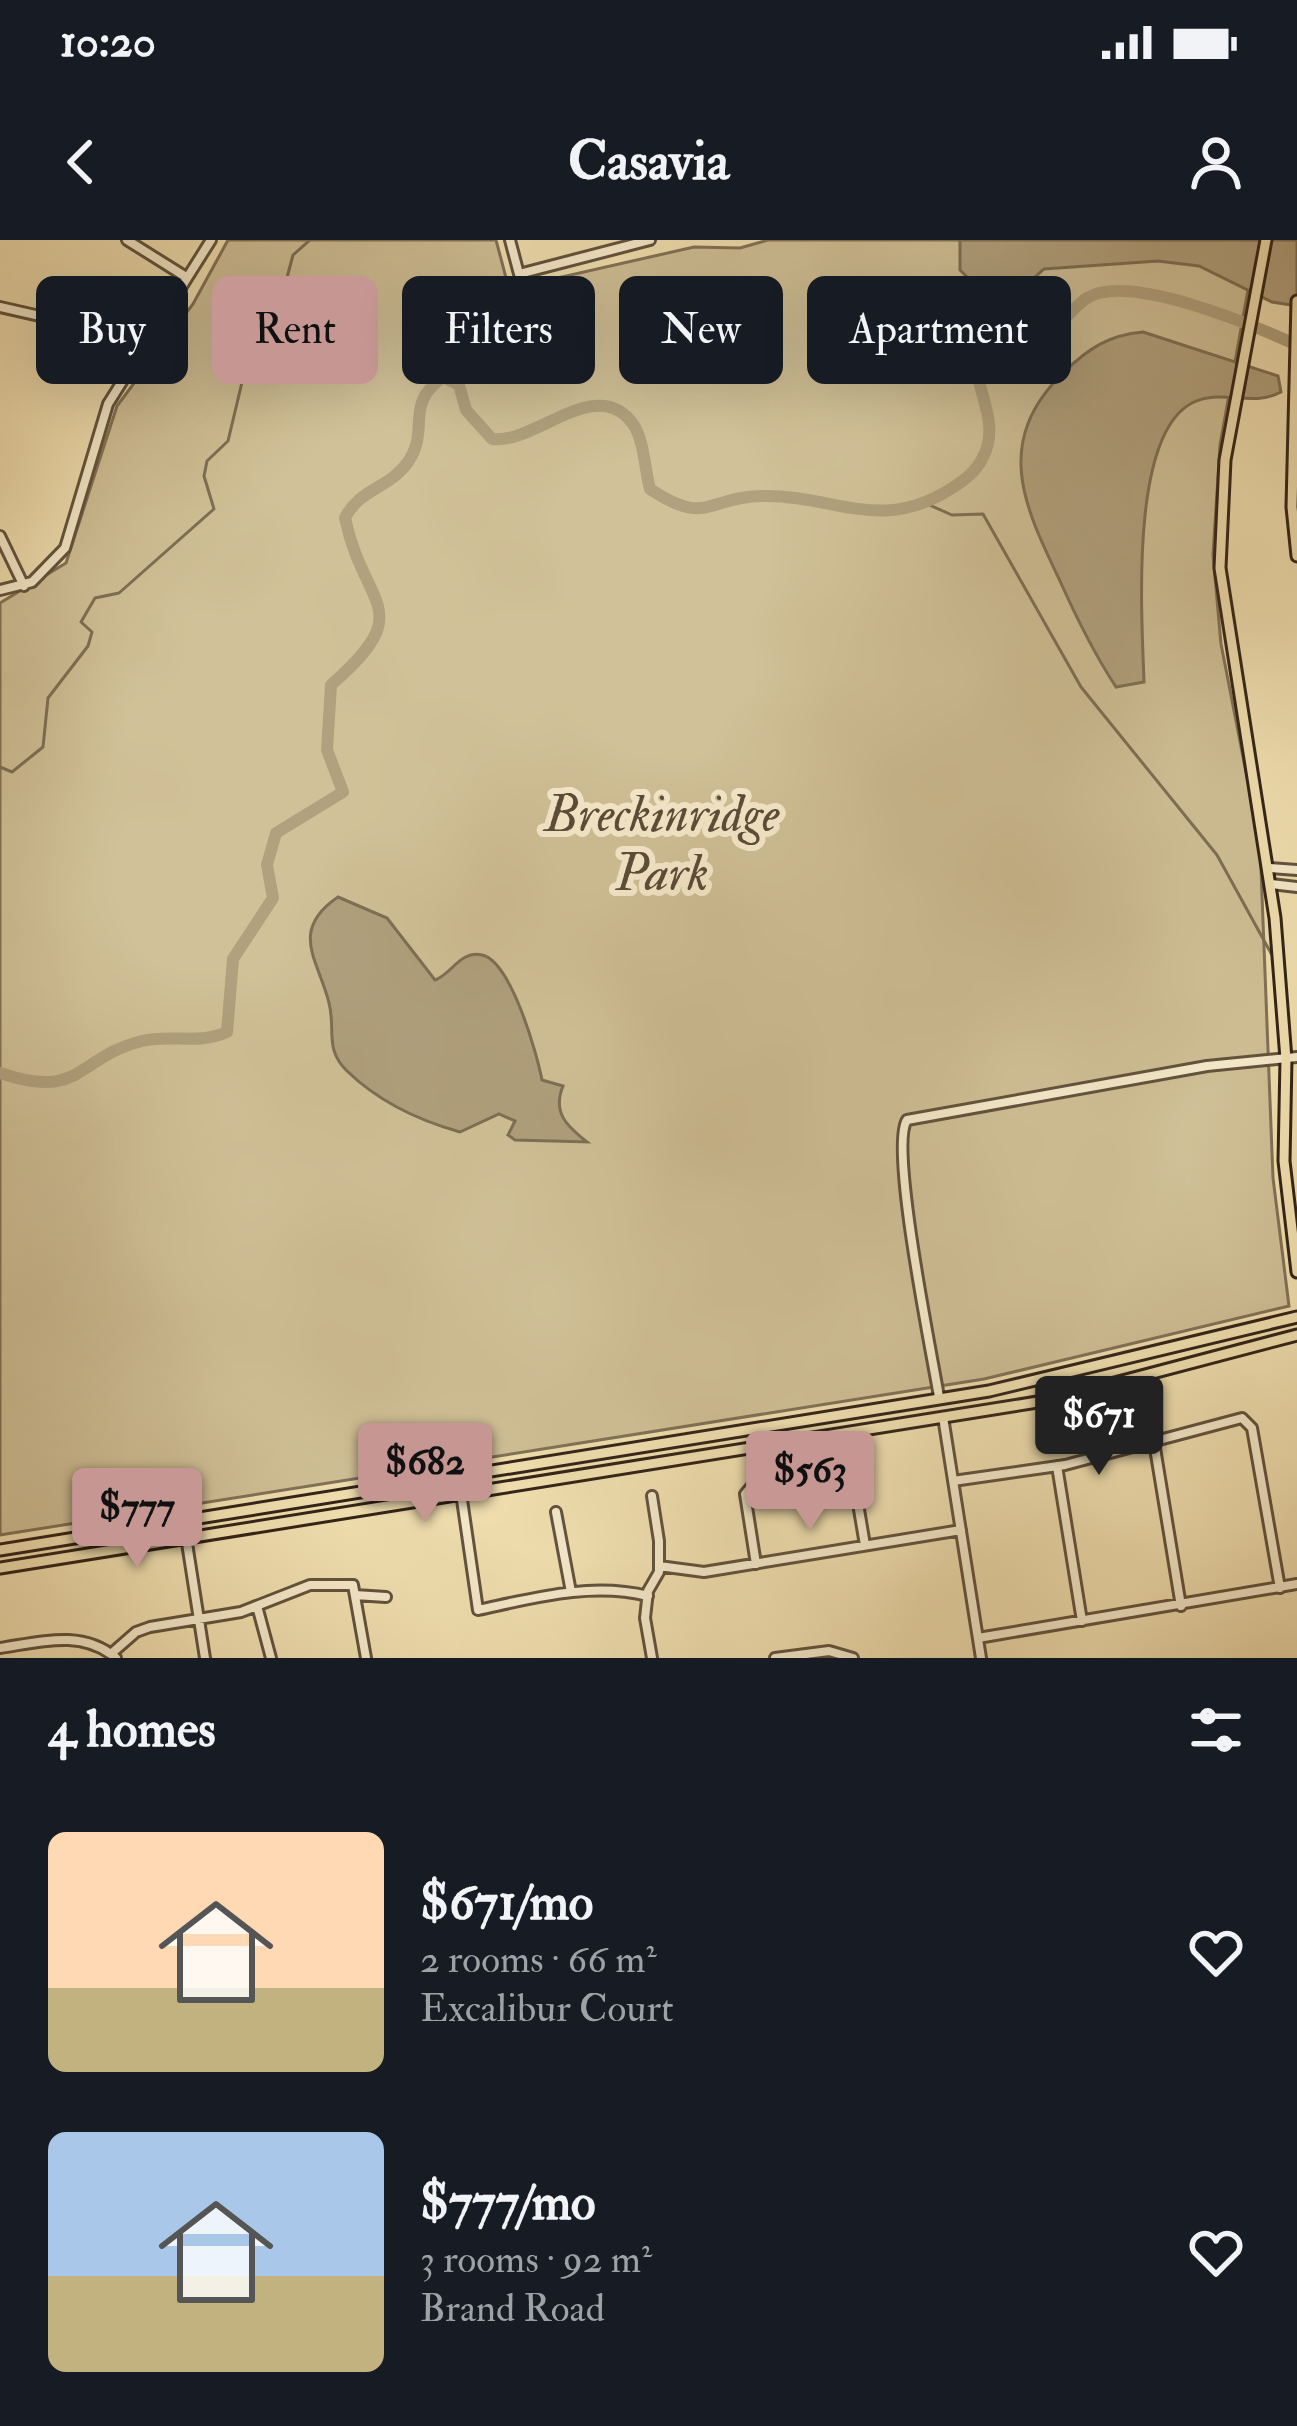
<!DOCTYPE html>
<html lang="en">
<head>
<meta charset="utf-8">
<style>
	body { margin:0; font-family:"IM FELL Double Pica",serif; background:#242831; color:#f1f3f6; height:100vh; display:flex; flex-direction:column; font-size:45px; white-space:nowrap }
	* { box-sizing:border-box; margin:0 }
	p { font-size:39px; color:#9ea1a6 }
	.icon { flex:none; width:66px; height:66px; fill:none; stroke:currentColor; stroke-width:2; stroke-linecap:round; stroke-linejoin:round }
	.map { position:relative; height:1418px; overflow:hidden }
	.sheet { display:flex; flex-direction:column; background:#171b24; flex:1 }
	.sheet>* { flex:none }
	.guide { position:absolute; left:36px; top:36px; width:1227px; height:108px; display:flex; gap:24px }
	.price { position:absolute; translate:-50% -102px; padding:0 27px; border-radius:12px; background:#c59692; color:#111; font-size:39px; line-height:78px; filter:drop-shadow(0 3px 6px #0008) }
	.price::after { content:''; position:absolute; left:50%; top:72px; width:36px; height:27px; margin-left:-18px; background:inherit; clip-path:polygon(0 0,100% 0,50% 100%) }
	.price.selected { background:#222; color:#fff }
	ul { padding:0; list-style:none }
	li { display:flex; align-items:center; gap:36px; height:300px; padding:0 48px }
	li span { display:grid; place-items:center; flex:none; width:336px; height:240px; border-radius:18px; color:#555 }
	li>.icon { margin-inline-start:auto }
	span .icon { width:144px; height:144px; fill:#fffc; stroke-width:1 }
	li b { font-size:51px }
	h2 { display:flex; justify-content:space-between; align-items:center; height:144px; padding:0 48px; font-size:51px }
	.pill { padding:0 42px; border-radius:18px; background:#171b24; box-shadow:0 12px 48px #0002; font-size:42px; line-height:108px }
	.pill.selected { background:#c59692; color:#111 }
	.status { display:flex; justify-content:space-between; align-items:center; height:84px; padding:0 60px; background:#171b24; direction:ltr }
	.status svg { height:33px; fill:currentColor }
	header { display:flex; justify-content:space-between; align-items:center; height:156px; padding:0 48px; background:#171b24; font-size:54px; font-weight:700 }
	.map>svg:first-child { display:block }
	.green { fill:#d1c198; stroke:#827258; stroke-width:3 }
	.water { fill:#b1a17e; stroke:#7e6f55; stroke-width:3 }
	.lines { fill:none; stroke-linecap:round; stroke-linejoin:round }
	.stream { stroke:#7e6f55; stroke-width:3 }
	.river { stroke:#b1a17e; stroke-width:12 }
	.minor-casing { stroke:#62533e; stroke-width:14 }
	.major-casing { stroke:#322418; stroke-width:15 }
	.minor { stroke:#f7eccd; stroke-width:8 }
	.major { stroke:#f2e1b2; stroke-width:9 }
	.labels { text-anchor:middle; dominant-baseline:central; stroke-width:12; stroke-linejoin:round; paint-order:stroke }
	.park-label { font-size:51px; font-style:italic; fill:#5a4b38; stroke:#f7eccd }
</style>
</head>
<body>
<div class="status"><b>10:20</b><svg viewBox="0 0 49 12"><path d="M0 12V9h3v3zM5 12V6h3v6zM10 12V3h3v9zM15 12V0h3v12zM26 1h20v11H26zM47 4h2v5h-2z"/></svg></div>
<header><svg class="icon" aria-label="back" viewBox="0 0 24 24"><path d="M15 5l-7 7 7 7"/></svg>Casavia<svg class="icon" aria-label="person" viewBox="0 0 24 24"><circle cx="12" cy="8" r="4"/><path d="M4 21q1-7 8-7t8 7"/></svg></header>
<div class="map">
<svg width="1297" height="1418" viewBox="0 0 1297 1418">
	<rect width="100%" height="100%" fill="#f2e1b2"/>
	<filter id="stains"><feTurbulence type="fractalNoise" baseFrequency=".00167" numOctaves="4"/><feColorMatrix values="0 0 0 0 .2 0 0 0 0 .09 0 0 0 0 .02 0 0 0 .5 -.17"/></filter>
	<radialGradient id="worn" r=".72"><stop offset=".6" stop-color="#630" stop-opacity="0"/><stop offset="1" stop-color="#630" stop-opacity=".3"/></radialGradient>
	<path class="green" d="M 228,0 L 496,0 L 509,49 L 694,7 L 740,8 L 768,0 L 1257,0 L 1220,205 L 1213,315 L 1221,404 L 1260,604 L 1273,938 L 1289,1066 L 984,1139 L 0,1295 L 0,363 L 66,323 L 117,166 L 193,64 Z"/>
	<path class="water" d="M 960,0 L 1297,0 L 1297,66 L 1272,62 L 1199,26 L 1158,21 L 1044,29 L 1024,47 L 984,54 L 960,30 Z
		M 1143,92 L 1278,136 L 1281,152 C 1251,168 1220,148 1192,163 C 1129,196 1142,378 1144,442 L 1116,447 C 1093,412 1077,379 1060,341 C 1023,264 993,201 1064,132 C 1089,108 1109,95 1143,92 Z
		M 338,657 L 387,678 L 435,740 C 452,734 460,710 482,715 C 511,721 537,814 542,840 L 563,846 C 552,873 567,886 587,902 L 515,900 L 508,895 L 515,881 L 499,874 L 460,892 C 417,880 379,862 347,831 C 324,809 336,789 329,763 C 319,721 288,691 338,657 Z"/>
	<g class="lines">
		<path class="stream" d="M 927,264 L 952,275 L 983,274 L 1081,447 L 1217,615 L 1272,715
			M 0,527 L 12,532 L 43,507 L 48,458 L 88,406 L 92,392 L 81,382 L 95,358 L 119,353 L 214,269 L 204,236 L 207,221 L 228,201 L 253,96 L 284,49 L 293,15 L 310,0"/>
		<path class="river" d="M 0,833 C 82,861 77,817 142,801 C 171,794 198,805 227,792 L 233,719 L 273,658 L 267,625 L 276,593 L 343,552 L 327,510 L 331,445 C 419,368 364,369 345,278 C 359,249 390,248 408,222 C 431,188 403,166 443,137 L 459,145 L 466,170 L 492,199 C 535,205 597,133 633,184 C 644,199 645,231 650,249 C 707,287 707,257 762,256 C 835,255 879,293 949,250 C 962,242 975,233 982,219 C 1004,181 969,143 976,105 L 996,90 L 1046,98 C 1059,87 1073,67 1087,58 C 1129,32 1255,86 1297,105"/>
		<g class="minor-casing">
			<path id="minor" d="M 127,0 L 186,37
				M 510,0 L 519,34 L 650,0
				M 0,67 L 88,87 L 140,109
				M 0,296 L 24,346
				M 0,350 L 32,342 L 65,308 L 108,164 L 211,0
				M 1269,628 L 1297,630
				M 1271,644 L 1297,647
				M 939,1157 C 932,1114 889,906 907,880 L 1207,826 L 1297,817
				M 943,1177 L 981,1418
				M 1154,1202 L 1181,1366
				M 851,1222 L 865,1305
				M 1057,1226 L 1082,1381
				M 459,1239 L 478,1370 C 534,1358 591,1342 648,1356
				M 953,1241 L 1065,1225 L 1242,1178 L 1252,1188 L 1280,1348
				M 556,1272 L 571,1352
				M 184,1284 L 205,1418
				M 756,1324 L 745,1254 L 756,1241
				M 659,1326 L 704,1332 L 961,1290
				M 355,1355 L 386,1357
				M 257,1366 L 271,1418
				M 978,1398 L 1297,1344
				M 0,1408 C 40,1402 82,1389 116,1418
				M 112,1413 L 136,1392 L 150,1387 L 241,1372 L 310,1345 L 353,1345 L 366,1418
				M 652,1418 L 645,1378 L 648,1351 L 659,1332 L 659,1301 L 652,1256
				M 775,1418 L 829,1411 L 853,1418"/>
		</g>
		<g class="major-casing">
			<path id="major" d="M 1266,0 L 1225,220 L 1220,328 L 1275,678 L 1286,819 L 1284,921 L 1297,1032
				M 1297,61 L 1292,267 L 1297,316
				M 0,1310 L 989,1151 L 1297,1077
				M 0,1328 L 1050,1160 L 1297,1095"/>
		</g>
		<use href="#minor" class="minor"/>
		<use href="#major" class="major"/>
	</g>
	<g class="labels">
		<g class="park-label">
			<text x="662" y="575">Breckinridge<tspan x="662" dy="59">Park</tspan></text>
		</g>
	</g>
	<rect width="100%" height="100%" filter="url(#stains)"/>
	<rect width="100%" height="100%" fill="url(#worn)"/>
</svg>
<b class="price selected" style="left:1099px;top:1238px">$671</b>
<b class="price" style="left:425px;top:1285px">$682</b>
<b class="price" style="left:810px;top:1293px">$563</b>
<b class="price" style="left:137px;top:1330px">$777</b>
<div class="guide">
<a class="pill">Buy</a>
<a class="pill selected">Rent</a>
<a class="pill">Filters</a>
<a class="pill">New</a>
<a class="pill">Apartment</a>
</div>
</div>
<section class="sheet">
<h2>4 homes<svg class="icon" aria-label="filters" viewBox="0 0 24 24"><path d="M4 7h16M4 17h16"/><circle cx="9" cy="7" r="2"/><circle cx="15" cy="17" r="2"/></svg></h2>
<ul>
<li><span style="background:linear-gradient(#ffd9b3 65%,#c2b280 0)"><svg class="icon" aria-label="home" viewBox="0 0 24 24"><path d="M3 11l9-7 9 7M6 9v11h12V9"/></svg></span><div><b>$671/mo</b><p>2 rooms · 66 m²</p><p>Excalibur Court</p></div><svg class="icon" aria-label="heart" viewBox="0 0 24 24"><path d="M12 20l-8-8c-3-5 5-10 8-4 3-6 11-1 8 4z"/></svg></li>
<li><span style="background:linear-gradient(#a9c7e8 60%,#c2b280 0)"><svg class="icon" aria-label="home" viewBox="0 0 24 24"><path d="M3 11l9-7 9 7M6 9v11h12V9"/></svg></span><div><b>$777/mo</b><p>3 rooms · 92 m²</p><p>Brand Road</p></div><svg class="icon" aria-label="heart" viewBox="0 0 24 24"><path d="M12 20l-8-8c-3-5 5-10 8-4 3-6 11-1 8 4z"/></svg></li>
</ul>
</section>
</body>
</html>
